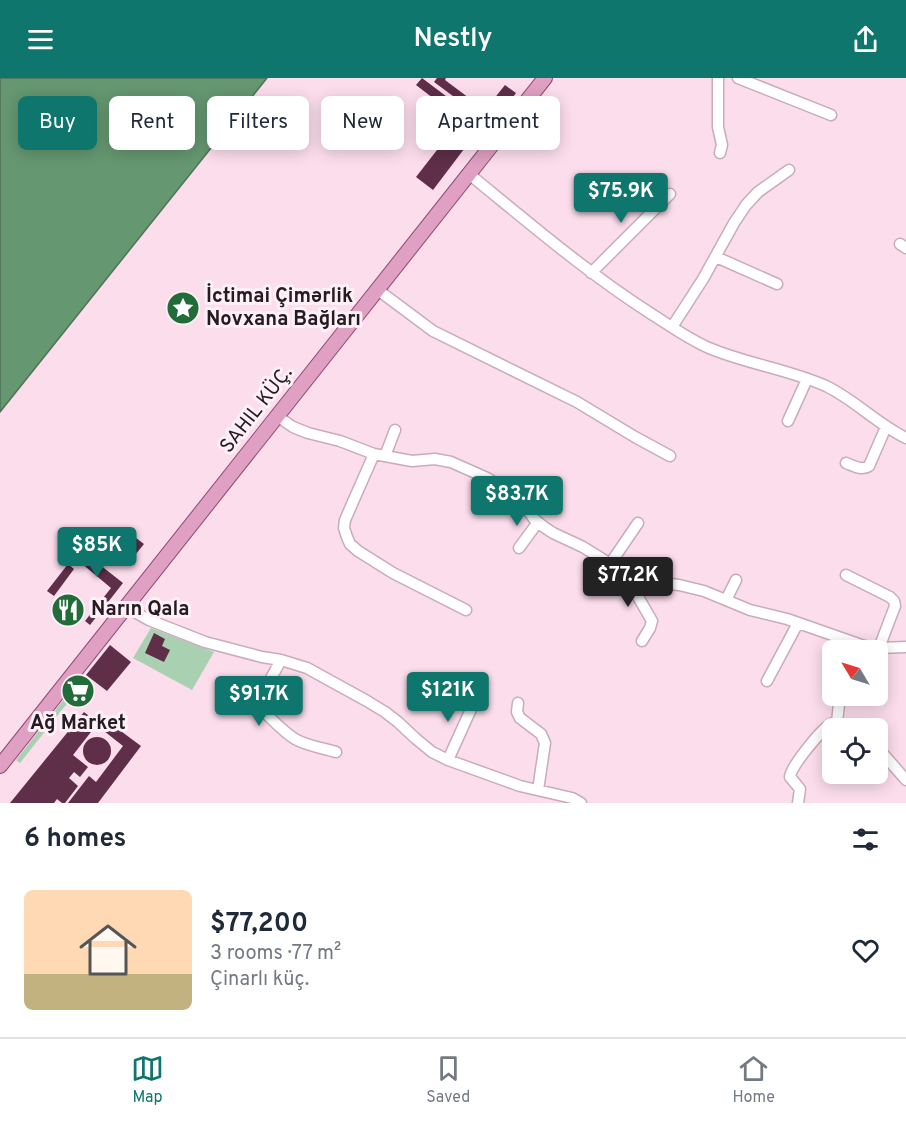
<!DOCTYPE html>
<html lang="en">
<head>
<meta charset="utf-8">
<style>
	body { margin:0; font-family:Overpass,sans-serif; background:#f2f2f3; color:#1f2937; height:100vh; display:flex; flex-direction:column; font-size:22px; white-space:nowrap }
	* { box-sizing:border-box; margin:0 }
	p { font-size:20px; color:#747a83 }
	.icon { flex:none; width:33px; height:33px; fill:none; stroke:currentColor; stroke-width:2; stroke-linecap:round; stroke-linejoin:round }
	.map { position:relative; height:725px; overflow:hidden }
	.sheet { display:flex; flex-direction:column; background:#fff; flex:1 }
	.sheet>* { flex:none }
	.hud { position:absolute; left:18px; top:18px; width:600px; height:54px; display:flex; gap:12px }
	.needle { width:39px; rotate:308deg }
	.controls { position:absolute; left:822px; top:562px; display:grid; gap:12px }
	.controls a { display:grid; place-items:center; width:66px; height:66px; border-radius:9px; background:#fff; box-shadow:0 3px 15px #0003; font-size:30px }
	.price { position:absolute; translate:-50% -51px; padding:0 14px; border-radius:6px; background:#0f766e; color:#fff; font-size:20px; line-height:39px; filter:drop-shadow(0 2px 3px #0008) }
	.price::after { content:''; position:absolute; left:50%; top:36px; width:18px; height:14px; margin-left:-9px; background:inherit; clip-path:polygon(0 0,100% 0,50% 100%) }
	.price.active { background:#222; color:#fff }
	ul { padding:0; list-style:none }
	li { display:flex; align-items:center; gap:18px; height:150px; padding:0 24px }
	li+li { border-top:2px solid #e0e1e3 }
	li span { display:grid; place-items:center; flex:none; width:168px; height:120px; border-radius:9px; color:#555 }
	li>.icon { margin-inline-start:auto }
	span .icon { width:72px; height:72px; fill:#fffc; stroke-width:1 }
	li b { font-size:26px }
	h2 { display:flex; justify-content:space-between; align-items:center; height:72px; padding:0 24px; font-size:26px }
	.chip { padding:0 21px; border-radius:9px; background:#fff; box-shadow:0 3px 15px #0003; font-size:21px; line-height:54px }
	.chip.active { background:#0f766e; color:#fff }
	header { display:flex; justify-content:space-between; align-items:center; height:78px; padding:0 24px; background:#0f766e; color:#fff; font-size:27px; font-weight:600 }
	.tab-bar { display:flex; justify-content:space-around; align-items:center; height:84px; border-top:2px solid #e0e1e3; background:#fff; font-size:16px; color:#747a83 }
	.tab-bar a { display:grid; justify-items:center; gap:3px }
	.tab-bar .active { color:#0f766e }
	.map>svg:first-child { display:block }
	.green { fill:#aad0b2 }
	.water { fill:#659770; stroke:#527258; stroke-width:1.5 }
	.building { fill:#5f2e49 }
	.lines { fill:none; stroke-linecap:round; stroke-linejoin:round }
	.minor-casing { stroke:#c9acba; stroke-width:13 }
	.major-casing { stroke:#904870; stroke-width:16 }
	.minor { stroke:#fff; stroke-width:10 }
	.major { stroke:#dfa0c3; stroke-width:14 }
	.labels { text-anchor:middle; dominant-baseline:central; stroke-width:6; stroke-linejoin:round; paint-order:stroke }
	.poi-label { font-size:20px; font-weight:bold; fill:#251b20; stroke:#fdf0f6; text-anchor:start }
	.street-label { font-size:20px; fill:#251b20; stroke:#fdf0f6 }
</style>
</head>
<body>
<header><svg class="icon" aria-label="menu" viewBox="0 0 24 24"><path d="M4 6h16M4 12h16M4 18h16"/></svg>Nestly<svg class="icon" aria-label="share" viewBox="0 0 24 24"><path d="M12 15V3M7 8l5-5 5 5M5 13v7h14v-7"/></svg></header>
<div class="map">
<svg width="906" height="725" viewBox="0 0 906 725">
	<rect width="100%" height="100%" fill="#fcddec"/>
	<path class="green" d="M 151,550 L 214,574 L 192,612 L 133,580 Z
		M 65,620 L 69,623 L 20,685 L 16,682 Z"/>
	<path class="water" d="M 0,0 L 267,0 L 0,334 Z"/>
	<path class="building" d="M 422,0 L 483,46 L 433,112 L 416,99 L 444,63 L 425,49 L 442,27 L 416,7 Z
		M 437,0 L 446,0 L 445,2 L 485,32 L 505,7 L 516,15 L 492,47 L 434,4 Z
		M 128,454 L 144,466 L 135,477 L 120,465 Z
		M 67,461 L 123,505 L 90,547 L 85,543 L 111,510 L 81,485 L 83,482 L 63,467 Z
		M 68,486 L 74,491 L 54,518 L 47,513 Z
		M 154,555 L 165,561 L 162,568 L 170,572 L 164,584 L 145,575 Z
		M 110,567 L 131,584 L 107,613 L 86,597 Z
		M 79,604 L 88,612 L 79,624 L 70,616 Z
		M 84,634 L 98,645 L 73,677 L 88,689 L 80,699 L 74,694 L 69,700 L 78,708 L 65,725 L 62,725 L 57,721 L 54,725 L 10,725 Z
		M 110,645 L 141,668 L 98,725 L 68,725 L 89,698 L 96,704 L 123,668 L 104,653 Z
		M83 673a14 14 0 1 1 28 0a14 14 0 1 1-28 0Z"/>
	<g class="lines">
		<g class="minor-casing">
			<path id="minor" d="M 718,0 L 718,49 L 722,67 L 720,75
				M 738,0 L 831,37
				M 469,96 C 528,144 586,194 650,235 C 669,247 688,261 709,270 C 747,286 788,291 826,308 C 855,322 877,346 906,360
				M 900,166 L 906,170
				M 716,179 L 777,206
				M 591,195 L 670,116
				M 378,212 L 433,253 L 577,324 L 635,359 L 670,378
				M 672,249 L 703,201 L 734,145 L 746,127 L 758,114 L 789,92
				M 277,338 L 293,349 L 308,355 L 340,363 L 374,376 L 412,383 L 435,381 L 451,384 L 487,400 L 516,418 L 523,425 L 534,441 L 544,449 L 553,455 L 583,469 L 636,502 L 679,507 L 704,513 L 750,532 L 787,541 L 864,568 L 879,570 L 906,569
				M 788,343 L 807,301
				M 374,376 L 345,442 L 344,450 L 347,459 L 350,466 L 358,473 L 393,495 L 466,532
				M 385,378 L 395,352
				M 846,385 C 854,388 862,393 869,388 L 886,349
				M 519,470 L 538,444
				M 610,486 L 638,445
				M 846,497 L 890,519 L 894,523 L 895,528 L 879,570
				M 636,502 L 637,517 L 652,543 L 650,550 L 642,563
				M 726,522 L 736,502
				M 126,529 L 149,542 L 205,564 L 262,579 L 281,582 L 307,590 L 367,623 L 385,634 L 398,644 L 415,660 L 432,674 L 448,682 L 520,708 L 572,720 L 581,725
				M 281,582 L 258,624 L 259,629 C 271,640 282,653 295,661 C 307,668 323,670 336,674
				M 767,603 L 798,545
				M 518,625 L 517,634 L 520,640 L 541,656 L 545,665 L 538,712
				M 837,644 L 839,626
				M 878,672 L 885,678 L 906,702
				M 448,682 L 476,620
				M 798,725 L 800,711 L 790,699 C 791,688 819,655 828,648 C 831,645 833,645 837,644 L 849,651"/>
		</g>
		<g class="major-casing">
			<path id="major" d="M 0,688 L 545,0"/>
		</g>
		<use href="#minor" class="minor"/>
		<use href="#major" class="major"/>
	</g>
	<defs>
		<g id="sight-disc" transform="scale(1.725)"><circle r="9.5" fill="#226c3a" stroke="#fdf0f6"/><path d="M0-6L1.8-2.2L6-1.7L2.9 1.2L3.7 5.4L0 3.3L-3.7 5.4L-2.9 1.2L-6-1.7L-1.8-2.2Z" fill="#fff"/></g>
		<g id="restaurant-disc" transform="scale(1.725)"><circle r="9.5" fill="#226c3a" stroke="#fdf0f6"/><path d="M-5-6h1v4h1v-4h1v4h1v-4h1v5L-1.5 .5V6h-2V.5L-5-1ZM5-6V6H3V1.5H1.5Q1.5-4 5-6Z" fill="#fff"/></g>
		<g id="supermarket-disc" transform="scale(1.725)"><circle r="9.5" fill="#226c3a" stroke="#fdf0f6"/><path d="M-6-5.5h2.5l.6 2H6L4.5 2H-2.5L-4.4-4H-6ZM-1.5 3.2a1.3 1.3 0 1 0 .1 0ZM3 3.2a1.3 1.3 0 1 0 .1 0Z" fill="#fff"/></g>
	</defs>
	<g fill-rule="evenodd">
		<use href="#sight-disc" x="183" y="230"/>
		<use href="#restaurant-disc" x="68" y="532"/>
		<use href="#supermarket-disc" x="78" y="613"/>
	</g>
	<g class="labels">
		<g class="poi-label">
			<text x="206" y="219">İctimai Çimərlik<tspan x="206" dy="23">Novxana Bağları</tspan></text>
			<text x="91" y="532">Narın Qala</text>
			<text x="78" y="646" text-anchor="middle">Ağ Market</text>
		</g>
		<g class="street-label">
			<text transform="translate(257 332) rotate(-52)">SAHIL KÜÇ.</text>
		</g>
	</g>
</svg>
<div class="controls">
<a><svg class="needle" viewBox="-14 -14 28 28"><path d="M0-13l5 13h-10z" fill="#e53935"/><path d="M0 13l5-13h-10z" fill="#747a83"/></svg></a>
<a><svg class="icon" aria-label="locate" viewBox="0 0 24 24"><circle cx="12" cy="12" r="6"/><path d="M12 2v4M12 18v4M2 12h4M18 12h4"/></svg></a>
</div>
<b class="price" style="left:621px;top:146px">$75.9K</b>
<b class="price" style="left:517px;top:449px">$83.7K</b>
<b class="price" style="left:97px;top:500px">$85K</b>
<b class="price active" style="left:628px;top:530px">$77.2K</b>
<b class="price" style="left:448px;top:645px">$121K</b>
<b class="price" style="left:259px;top:649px">$91.7K</b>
<div class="hud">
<a class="chip active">Buy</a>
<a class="chip">Rent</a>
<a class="chip">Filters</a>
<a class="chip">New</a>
<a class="chip">Apartment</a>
</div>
</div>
<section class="sheet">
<h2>6 homes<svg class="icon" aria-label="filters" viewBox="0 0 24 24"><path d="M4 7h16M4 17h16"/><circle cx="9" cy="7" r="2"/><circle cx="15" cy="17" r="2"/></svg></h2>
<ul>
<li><span style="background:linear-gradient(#ffd9b3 70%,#c2b280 0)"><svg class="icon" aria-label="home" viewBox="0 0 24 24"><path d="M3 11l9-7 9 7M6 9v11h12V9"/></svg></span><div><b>$77,200</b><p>3 rooms · 77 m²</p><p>Çinarlı küç.</p></div><svg class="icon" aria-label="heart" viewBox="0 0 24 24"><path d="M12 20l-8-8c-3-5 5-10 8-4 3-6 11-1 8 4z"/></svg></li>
</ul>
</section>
<nav class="tab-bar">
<a class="active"><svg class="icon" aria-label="map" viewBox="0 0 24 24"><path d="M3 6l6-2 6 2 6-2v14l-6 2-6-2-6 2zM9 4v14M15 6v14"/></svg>Map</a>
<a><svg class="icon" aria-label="saved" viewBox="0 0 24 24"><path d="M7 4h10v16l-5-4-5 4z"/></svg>Saved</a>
<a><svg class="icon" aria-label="home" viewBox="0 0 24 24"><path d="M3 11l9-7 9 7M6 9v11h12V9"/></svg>Home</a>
</nav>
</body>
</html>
